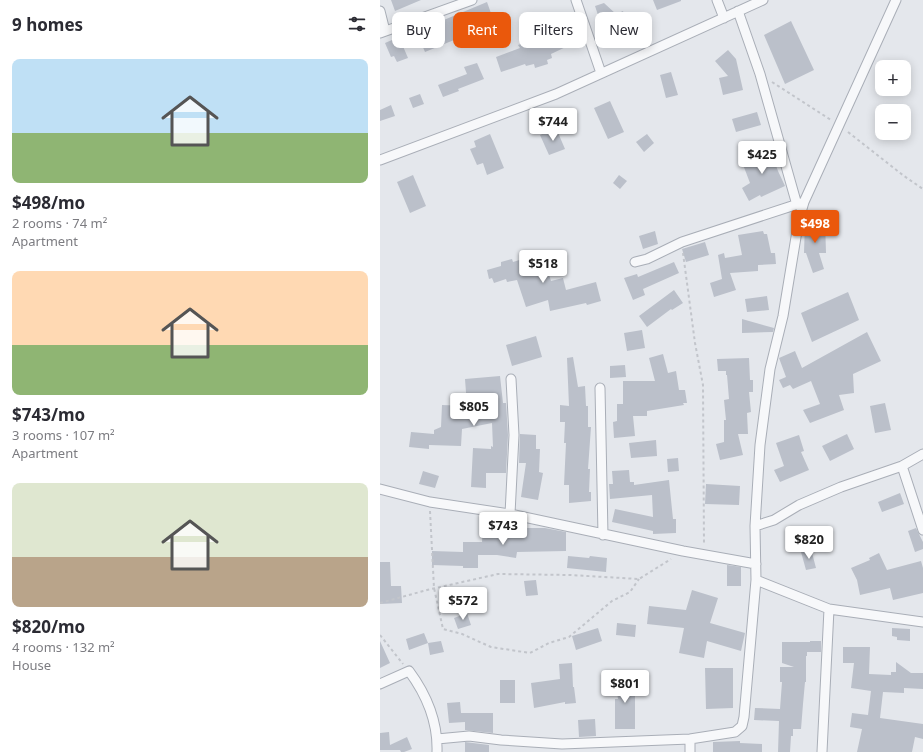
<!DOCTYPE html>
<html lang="en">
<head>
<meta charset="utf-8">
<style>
	body { margin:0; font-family:"Noto Sans",sans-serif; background:#f7f7f7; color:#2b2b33; height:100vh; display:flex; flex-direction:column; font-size:15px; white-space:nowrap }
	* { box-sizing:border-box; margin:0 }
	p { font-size:13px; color:#7c7c81 }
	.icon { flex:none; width:22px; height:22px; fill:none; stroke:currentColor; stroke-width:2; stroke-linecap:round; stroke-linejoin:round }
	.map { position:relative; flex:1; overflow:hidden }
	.panel { display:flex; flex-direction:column; background:#fff; width:380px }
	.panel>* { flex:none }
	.banner { position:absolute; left:12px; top:12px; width:380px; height:36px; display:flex; gap:8px }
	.fabs { position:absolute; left:495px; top:60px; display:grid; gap:8px }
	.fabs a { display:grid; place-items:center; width:36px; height:36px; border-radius:8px; background:#fff; box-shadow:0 2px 10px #0003; font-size:20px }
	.price { position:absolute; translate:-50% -34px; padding:0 9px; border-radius:4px; background:#fff; color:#222; font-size:13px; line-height:26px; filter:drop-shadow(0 1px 2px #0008) }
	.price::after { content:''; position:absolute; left:50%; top:24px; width:12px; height:9px; margin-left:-6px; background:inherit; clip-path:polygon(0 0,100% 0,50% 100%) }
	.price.selected { background:#ea580c; color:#fff }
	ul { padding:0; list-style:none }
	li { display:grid; align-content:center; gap:8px; height:212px; padding:0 12px }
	li span { display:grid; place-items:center; height:124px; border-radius:8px; color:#555 }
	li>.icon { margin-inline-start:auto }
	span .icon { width:72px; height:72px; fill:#fffc; stroke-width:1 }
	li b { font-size:17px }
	h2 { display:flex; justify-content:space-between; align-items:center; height:48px; padding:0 12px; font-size:17px }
	.tag { padding:0 14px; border-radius:8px; background:#fff; box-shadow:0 2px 10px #0003; font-size:14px; line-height:36px }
	.tag.selected { background:#ea580c; color:#fff }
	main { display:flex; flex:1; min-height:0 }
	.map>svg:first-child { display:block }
	.building { fill:#bbc0ca }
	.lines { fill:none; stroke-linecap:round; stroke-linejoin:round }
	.street-casing { stroke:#a9aeb7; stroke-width:11 }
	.path { stroke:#c2c5cb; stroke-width:2; stroke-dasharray:3 3; stroke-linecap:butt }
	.street { stroke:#f7f8fa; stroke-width:9 }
</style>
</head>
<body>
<main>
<section class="panel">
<h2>9 homes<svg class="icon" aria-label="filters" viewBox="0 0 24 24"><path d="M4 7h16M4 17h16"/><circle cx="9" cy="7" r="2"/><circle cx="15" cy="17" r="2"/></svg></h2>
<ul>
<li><span style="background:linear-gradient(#bfe0f5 60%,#8fb573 0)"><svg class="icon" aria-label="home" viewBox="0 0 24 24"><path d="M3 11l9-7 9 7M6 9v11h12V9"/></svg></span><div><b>$498/mo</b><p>2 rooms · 74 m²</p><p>Apartment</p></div></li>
<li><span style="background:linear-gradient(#ffd9b3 60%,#8fb573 0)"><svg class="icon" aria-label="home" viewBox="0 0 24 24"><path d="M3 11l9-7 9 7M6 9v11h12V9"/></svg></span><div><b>$743/mo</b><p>3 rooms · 107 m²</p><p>Apartment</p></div></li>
<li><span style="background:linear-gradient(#dfe7d0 60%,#b9a48a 0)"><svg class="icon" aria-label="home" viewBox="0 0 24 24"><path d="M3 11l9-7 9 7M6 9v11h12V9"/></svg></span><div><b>$820/mo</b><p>4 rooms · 132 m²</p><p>House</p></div></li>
</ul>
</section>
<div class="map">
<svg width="543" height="752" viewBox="0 0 543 752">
	<rect width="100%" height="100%" fill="#e4e7ec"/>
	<path class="building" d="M 11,0 L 41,0 L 15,11 Z
		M 273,0 L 301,0 L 301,1 L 277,10 Z
		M 107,2 L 113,19 L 84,30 L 86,35 L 45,52 L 39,38 L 62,29 L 59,22 Z
		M 224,3 L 236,14 L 243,11 L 247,24 L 242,25 L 243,29 L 235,31 L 237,36 L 226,39 L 215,6 Z
		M 188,13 L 201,42 L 193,45 L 192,44 L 171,54 L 172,58 L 167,60 L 168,64 L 155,68 L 154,64 L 146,66 L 145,64 L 121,72 L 116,57 L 140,48 L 138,45 L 154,39 L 155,43 L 166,39 L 166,41 L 184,33 L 179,15 Z
		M 411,21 L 434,70 L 405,84 L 384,35 Z
		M 19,37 L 28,58 L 17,62 L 14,56 L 11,57 L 5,43 Z
		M 348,50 L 356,59 L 363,90 L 343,95 L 339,78 L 348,76 L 335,61 Z
		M 97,63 L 104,79 L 78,89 L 79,91 L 63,97 L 58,85 L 87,74 L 84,67 Z
		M 291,72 L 298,95 L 286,98 L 280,75 Z
		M 40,94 L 44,104 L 33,108 L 29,98 Z
		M 230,101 L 244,132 L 228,139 L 214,108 Z
		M 11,105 L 15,116 L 0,121 L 0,110 Z
		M 377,112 L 381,125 L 356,132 L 352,119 Z
		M 176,128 L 185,149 L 169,155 L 160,135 Z
		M 110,134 L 124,168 L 107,175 L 103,163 L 97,165 L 90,149 L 96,147 L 94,141 Z
		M 267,134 L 274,143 L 264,152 L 256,142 Z
		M 382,148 L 384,152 L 390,149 L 398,171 L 405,186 L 381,197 L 380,195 L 369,201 L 362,188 L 370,183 L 362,162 L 373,158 L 371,152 Z
		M 33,175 L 46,206 L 30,213 L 17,182 Z
		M 239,175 L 247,181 L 240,189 L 233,183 Z
		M 445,221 L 446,253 L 439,253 L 444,269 L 433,273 L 426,253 L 424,253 L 425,222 Z
		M 275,231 L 278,244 L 263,249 L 259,236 Z
		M 383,231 L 384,234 L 387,234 L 391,253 L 395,253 L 396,264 L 378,265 L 378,271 L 350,273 L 356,290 L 334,297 L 330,283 L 342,279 L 338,255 L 344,253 L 345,258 L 362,255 L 358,235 Z
		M 325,242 L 329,255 L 306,262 L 302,249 Z
		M 162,253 L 171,281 L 183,278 L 186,290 L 216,282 L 221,301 L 207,305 L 206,303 L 170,311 L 168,300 L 146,307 L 137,280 L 127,282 L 126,279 L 114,283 L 112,278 L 109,279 L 107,270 L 121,266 L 121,262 L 132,259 L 133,262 Z
		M 294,262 L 299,273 L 263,289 L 265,295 L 253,300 L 244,278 L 257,274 L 258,277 Z
		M 294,290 L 303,303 L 292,310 L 291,309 L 267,327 L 259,316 Z
		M 468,292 L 479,320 L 432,342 L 421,313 Z
		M 387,296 L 389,310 L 367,312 L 365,299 Z
		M 362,319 L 394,328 L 393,332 L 362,333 Z
		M 262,330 L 265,348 L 247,351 L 244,333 Z
		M 487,332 L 501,361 L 473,374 L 474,393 L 459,395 L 464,410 L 430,423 L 423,410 L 440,404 L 431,381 L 413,389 L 410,385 L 403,388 L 399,380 L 406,377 L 399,358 L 415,351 L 422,368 Z
		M 156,336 L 162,357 L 132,366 L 126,345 Z
		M 283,354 L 288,373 L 296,371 L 299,390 L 305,390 L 307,403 L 303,403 L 304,405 L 267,411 L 267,416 L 253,416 L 255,436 L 234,438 L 233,422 L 237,421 L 237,404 L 243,404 L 243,381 L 275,381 L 269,358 Z
		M 193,357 L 198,387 L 205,386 L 206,406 L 208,406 L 208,427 L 211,427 L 208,469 L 210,469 L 209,492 L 211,492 L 211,501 L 189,503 L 189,485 L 184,485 L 186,443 L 184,443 L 185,422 L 180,422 L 180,405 L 189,406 L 187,358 Z
		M 369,358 L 370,380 L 373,380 L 373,392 L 369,392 L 371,412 L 367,413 L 368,434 L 358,434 L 363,455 L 340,460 L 336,444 L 344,442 L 344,420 L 346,420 L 344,400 L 349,399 L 347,375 L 346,375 L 346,371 L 338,371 L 337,359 Z
		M 245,365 L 246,377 L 230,378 L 230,366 Z
		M 120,376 L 123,403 L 126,403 L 128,435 L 126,473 L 106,473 L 106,488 L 91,487 L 93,448 L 111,449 L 111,446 L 113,447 L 112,423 L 82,429 L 81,446 L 49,445 L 49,449 L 29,447 L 31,432 L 54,434 L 54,430 L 61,427 L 62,405 L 87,406 L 85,379 Z
		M 505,403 L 511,430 L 495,433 L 490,406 Z
		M 140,434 L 156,435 L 156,449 L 160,449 L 159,472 L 163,473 L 158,500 L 141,497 L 146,463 L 139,463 Z
		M 467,434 L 474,449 L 450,461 L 442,446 Z
		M 419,435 L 424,451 L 421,452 L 429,470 L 400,482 L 394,470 L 404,466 L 396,443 Z
		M 276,440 L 277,456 L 251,458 L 249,443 Z
		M 298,458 L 299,471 L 288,472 L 287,459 Z
		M 249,470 L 250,482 L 254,482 L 254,485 L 289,480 L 293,519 L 296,519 L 296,533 L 273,534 L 273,531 L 232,522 L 235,509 L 273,517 L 272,495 L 230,499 L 229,484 L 233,484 L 232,471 Z
		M 43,471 L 59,476 L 55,488 L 39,484 Z
		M 326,484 L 360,486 L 359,505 L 325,504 Z
		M 520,493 L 524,504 L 502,512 L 498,502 Z
		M 103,525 L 119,526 L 119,530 L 126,531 L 126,534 L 134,535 L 134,532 L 146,534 L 145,528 L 165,528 L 186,532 L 186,551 L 137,552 L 136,558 L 117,555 L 98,555 L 98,568 L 83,568 L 83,566 L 52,565 L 52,551 L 83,552 L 83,542 L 102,542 Z
		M 536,528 L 543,542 L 543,549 L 535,552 L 528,531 Z
		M 431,549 L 436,568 L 426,570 L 421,552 Z
		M 499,553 L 507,570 L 541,561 L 543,568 L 543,593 L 513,600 L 510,588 L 480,595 L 477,580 L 471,568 L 490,560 L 489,558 Z
		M 188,556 L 209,558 L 210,556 L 227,558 L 226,572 L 187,568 Z
		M 0,562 L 10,562 L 11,586 L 21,586 L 22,603 L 0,604 Z
		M 347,565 L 361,567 L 361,586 L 347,586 Z
		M 156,580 L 158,595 L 146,596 L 144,581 Z
		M 76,588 L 93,588 L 93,599 L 76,600 Z
		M 312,590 L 338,598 L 330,623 L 365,633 L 361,651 L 327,641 L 324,658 L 299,653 L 304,628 L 267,624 L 269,606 L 306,610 Z
		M 87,613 L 91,625 L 78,629 L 74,618 Z
		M 237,623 L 256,625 L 255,637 L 236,635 Z
		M 218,628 L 222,641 L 196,650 L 192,636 Z
		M 512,628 L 530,629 L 530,641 L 517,640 L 517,637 L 512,636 Z
		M 44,633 L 48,643 L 29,650 L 26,639 Z
		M 0,641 L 10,663 L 0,668 Z
		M 61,641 L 64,652 L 50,655 L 48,643 Z
		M 430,641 L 441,641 L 441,652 L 427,652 L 427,656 L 426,656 L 426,682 L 425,682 L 423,704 L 421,729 L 413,729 L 413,736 L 411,736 L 410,752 L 398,752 L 399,721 L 374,720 L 375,708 L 400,709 L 402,682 L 400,682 L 400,667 L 414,667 L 402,663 L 402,642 L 430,642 Z
		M 463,647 L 490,647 L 489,674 L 511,675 L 511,672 L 516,672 L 516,662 L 531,673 L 543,673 L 543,689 L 524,688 L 524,693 L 503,692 L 500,718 L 543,724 L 543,739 L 535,737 L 532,752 L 477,752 L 482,729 L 470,727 L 472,713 L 488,715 L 491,691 L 471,688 L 474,663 L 463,663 Z
		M 192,663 L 193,687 L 194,687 L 196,703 L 185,704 L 185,702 L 154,708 L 151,683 L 180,679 L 179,664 Z
		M 325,668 L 353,668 L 353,708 L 326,709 Z
		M 255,677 L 255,729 L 235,729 L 235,699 L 238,699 L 235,680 Z
		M 120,680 L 135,680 L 135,703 L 120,703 Z
		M 80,702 L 81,713 L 113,713 L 113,733 L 85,730 L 85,722 L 69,723 L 67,703 Z
		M 215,719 L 216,736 L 199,737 L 198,720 Z
		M 9,732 L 10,745 L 27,737 L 32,749 L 24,752 L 21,752 L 20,750 L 0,750 L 0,733 Z
		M 360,741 L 360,743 L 382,744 L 382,752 L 333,752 L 333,742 Z
		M 85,742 L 109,745 L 109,752 L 85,752 Z"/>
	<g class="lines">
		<g class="street-casing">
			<path id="street" d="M 196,0 L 221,73
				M 337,0 L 344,18
				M 0,11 L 5,31
				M 358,11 L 380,74 L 417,205
				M 0,33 L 92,0
				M 0,160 L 176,94 L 383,0
				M 255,262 L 267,259 L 302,242 L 421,203
				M 220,388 L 223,535
				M 543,454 L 522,466 L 543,530
				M 0,489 L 50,502 L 130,514 L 303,551 L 376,564
				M 130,514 L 134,435 L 131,379
				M 375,526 L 394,520 L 419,505 L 461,487 L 522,466
				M 376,580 L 449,609 L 543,622
				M 0,684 L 29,671 C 46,694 58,722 57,752
				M 57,739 L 89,736 L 121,740 L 182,744 L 310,739 L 355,732 L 362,726 L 364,717 L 376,580 L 375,526 L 380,445 L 390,369 L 403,316 L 419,219 L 424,202 L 516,0
				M 310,739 L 310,752
				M 442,752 L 449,609"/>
		</g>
		<path class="path" d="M 392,82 L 451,120
			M 468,132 L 524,176 L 543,189
			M 303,253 L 315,343 L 323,385 L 324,545
			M 50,511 L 54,588 L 63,629 L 82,634 L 111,647 L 150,653 L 169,643 L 189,637 L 232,601 L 250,592 L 259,579
			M 0,603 L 47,590 L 118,574 L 190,575 L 259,579 L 291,559
			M 0,635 L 23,664"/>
		<use href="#street" class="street"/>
	</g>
</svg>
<div class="fabs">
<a>+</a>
<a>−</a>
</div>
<b class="price" style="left:173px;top:142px">$744</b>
<b class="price" style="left:382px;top:175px">$425</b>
<b class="price selected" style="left:435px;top:244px">$498</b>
<b class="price" style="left:163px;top:284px">$518</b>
<b class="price" style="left:94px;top:427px">$805</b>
<b class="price" style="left:123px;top:546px">$743</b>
<b class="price" style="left:429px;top:560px">$820</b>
<b class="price" style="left:83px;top:621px">$572</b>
<b class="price" style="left:245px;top:704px">$801</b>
<div class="banner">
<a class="tag">Buy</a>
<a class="tag selected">Rent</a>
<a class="tag">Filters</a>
<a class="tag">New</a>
</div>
</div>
</main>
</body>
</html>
